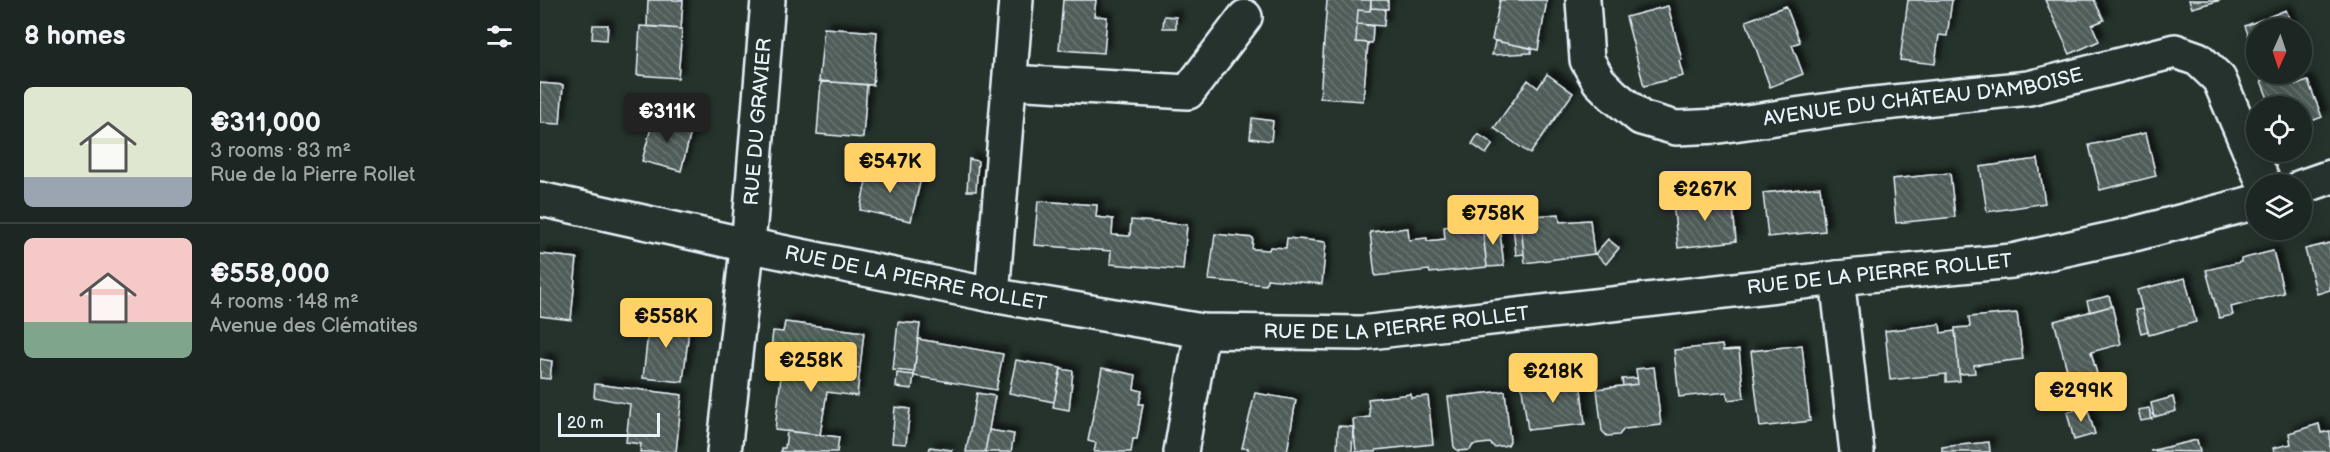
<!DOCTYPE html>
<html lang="en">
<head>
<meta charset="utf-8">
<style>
	body { margin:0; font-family:"Balsamiq Sans",sans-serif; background:#29322f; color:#f1f3f6; height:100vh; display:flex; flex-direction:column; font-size:22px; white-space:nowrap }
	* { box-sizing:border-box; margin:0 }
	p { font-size:20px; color:#a0a5a5 }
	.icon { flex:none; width:33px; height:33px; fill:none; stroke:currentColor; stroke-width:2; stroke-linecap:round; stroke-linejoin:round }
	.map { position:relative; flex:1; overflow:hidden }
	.panel { display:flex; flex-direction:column; background:#1c2622; width:540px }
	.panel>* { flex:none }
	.needle { width:39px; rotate:183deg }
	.tools { position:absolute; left:1706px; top:18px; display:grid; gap:12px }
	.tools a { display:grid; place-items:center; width:66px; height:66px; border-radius:50%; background:#1c2622; box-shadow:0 3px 15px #0003,0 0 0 2px #3a4340; font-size:30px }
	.scale { position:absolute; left:18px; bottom:15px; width:102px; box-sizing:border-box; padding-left:6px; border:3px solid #e8f1f8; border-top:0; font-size:16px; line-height:21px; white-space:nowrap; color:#e8f1f8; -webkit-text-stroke:4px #26332d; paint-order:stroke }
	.price { position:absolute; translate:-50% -51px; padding:0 14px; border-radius:6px; background:#ffd166; color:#111; font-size:20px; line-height:39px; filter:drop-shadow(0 2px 3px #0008) }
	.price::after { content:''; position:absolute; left:50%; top:36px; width:18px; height:14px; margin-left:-9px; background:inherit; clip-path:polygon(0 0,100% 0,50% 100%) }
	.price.active { background:#222; color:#fff }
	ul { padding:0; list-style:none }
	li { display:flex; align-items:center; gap:18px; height:150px; padding:0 24px }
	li+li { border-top:2px solid #3a4340 }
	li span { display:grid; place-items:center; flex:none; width:168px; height:120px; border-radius:9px; color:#555 }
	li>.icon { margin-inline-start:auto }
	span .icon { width:72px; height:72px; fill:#fffc; stroke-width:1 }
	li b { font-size:26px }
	h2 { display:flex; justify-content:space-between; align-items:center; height:72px; padding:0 24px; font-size:26px }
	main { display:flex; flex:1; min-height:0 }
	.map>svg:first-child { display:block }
	.building { fill:url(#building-back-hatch); stroke:#e8f1f8; stroke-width:1.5; filter:url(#shadow) }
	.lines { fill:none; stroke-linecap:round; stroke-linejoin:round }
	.minor-casing { stroke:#e8f1f8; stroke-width:38 }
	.minor { stroke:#26332d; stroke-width:33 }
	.labels { text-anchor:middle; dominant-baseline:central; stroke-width:5; stroke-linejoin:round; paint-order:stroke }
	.street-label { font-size:20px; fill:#e8f1f8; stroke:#26332d }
</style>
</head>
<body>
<main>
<section class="panel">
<h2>8 homes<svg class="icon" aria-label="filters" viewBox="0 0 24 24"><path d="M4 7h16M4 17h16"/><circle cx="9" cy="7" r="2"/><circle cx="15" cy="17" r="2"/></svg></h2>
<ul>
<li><span style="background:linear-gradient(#dfe7d0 75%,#9aa5b1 0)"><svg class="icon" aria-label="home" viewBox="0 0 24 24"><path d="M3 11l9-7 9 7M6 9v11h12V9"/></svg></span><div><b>€311,000</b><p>3 rooms · 83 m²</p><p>Rue de la Pierre Rollet</p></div></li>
<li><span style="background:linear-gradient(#f6c9c9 70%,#7fa58c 0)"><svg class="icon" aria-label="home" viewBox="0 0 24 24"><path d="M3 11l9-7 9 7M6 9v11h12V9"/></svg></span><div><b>€558,000</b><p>4 rooms · 148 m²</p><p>Avenue des Clématites</p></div></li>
</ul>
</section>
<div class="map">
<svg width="1790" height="452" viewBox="0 0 1790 452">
	<defs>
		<pattern id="building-back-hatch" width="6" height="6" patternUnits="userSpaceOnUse" patternTransform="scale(1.5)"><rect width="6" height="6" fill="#505c59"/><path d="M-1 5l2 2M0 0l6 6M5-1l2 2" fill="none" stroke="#697472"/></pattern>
		<filter id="shadow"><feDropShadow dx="5.5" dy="-5.5" stdDeviation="3" flood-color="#0009"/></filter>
	</defs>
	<rect width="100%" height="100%" fill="#26332d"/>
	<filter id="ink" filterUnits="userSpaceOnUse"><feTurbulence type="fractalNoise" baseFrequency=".0167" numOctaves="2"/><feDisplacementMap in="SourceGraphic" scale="12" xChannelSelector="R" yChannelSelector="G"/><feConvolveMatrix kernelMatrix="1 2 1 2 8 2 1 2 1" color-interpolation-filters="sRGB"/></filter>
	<g filter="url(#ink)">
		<path class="building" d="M 108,0 L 143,0 L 141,29 L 107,26 Z
			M 523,0 L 556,0 L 554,16 L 567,17 L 564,53 L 519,50 Z
			M 787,0 L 831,0 L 830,11 L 818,10 L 817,24 L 816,42 L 828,43 L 823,101 L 780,98 Z
			M 831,0 L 848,0 L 848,9 L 831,8 Z
			M 960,0 L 1007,0 L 998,50 L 952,40 Z
			M 1368,0 L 1412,0 L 1407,36 L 1399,35 L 1395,64 L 1360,60 Z
			M 1505,0 L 1554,0 L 1564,20 L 1552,25 L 1559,41 L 1530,54 Z
			M 1649,0 L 1681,0 L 1652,8 Z
			M 1128,6 L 1142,60 L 1139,61 L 1143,76 L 1104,86 L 1086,17 Z
			M 1246,6 L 1260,42 L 1252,45 L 1263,74 L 1230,87 L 1206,21 Z
			M 831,8 L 845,9 L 844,26 L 817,24 L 818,10 L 830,11 Z
			M 1746,10 L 1753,28 L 1716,28 L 1716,56 L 1705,26 Z
			M 624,16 L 636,17 L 636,28 L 623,28 Z
			M 817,24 L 833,26 L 832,43 L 816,42 Z
			M 53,25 L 68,25 L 67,40 L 52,39 Z
			M 100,26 L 142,29 L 138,78 L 97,75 Z
			M 284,28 L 337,32 L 333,85 L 279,81 Z
			M 955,41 L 992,48 L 991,53 L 952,55 Z
			M 1007,74 L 1033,93 L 990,154 L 954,128 L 988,80 L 998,88 Z
			M 1723,74 L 1752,74 L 1756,85 L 1768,81 L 1782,117 L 1761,125 L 1761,106 L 1731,106 L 1721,81 L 1725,80 Z
			M 281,81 L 327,85 L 323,138 L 277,134 Z
			M 0,83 L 23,85 L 20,124 L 0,123 Z
			M 114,117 L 152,128 L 141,171 L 102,161 Z
			M 712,118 L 733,121 L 731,141 L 710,138 Z
			M 1606,133 L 1616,176 L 1560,190 L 1549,145 Z
			M 938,134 L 953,144 L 946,154 L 932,144 Z
			M 429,159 L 438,161 L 436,191 L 427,191 Z
			M 1498,159 L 1505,203 L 1447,212 L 1440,167 Z
			M 329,167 L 381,178 L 371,221 L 320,210 Z
			M 1410,173 L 1415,217 L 1356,223 L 1352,179 Z
			M 1280,187 L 1285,231 L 1228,237 L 1223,193 Z
			M 1192,197 L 1196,241 L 1138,248 L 1133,203 Z
			M 498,201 L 557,205 L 556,217 L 573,219 L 572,235 L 590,236 L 591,220 L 647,225 L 643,270 L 570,264 L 571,251 L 494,245 Z
			M 1019,214 L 1020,222 L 1050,220 L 1054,254 L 985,263 L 980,217 Z
			M 942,223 L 947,267 L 890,273 L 889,270 L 835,276 L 830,232 L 868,228 L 869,240 L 887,238 L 887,241 L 905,239 L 904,227 Z
			M 959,224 L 964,266 L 947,267 L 942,226 Z
			M 981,225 L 984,254 L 976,255 L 973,226 Z
			M 675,234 L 713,238 L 712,249 L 729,250 L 730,247 L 746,248 L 747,238 L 786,242 L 782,284 L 727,279 L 726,285 L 669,280 Z
			M 1068,239 L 1079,248 L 1066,264 L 1055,254 Z
			M 1790,243 L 1790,290 L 1777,294 L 1765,249 Z
			M 1733,251 L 1744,293 L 1691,307 L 1693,315 L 1679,318 L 1666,270 L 1701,262 L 1701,259 Z
			M 0,254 L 37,258 L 31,320 L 0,316 Z
			M 1645,278 L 1656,322 L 1609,335 L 1597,290 Z
			M 1569,296 L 1572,306 L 1550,312 L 1547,301 Z
			M 1572,306 L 1581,344 L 1551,352 L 1557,374 L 1530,381 L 1514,321 Z
			M 1602,309 L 1608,331 L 1601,333 L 1595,310 Z
			M 1477,313 L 1483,359 L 1434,365 L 1435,373 L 1419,374 L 1415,328 L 1430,327 L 1429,317 Z
			M 110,315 L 150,320 L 143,382 L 103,378 Z
			M 245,322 L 324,332 L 320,368 L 230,357 L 233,331 L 243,332 Z
			M 358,322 L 380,324 L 374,372 L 353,370 Z
			M 1400,324 L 1401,333 L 1415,331 L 1420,381 L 1406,382 L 1406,374 L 1350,380 L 1345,331 Z
			M 378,339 L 463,354 L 456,390 L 374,376 Z
			M 1182,345 L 1183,351 L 1199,350 L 1204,398 L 1188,400 L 1187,392 L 1139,397 L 1134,350 Z
			M 1262,345 L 1270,421 L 1220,427 L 1211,351 Z
			M 0,359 L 12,361 L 10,379 L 0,378 Z
			M 243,359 L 320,368 L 317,396 L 287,392 L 280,435 L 235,430 Z
			M 476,360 L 521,368 L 514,402 L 469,393 Z
			M 1114,367 L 1121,425 L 1084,429 L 1079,435 L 1067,436 L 1062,431 L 1057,389 L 1098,384 L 1096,369 Z
			M 562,368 L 596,375 L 594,389 L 602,391 L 599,404 L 603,404 L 597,439 L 593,439 L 591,452 L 554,452 L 556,443 L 548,441 Z
			M 521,369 L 533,371 L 529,410 L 513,407 Z
			M 357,373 L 374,375 L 372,389 L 356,387 Z
			M 1097,378 L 1098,384 L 1083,386 L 1082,379 Z
			M 1003,379 L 1003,384 L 1040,380 L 1045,424 L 988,430 L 981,382 Z
			M 55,384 L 142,395 L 136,452 L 100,452 L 101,444 L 86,442 L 90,404 L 54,397 Z
			M 965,391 L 970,441 L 968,445 L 954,447 L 950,443 L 933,445 L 930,450 L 918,451 L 914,447 L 908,397 Z
			M 437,393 L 455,396 L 445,452 L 426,452 Z
			M 715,393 L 756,400 L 747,452 L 708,452 L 708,448 L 702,448 Z
			M 871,394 L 871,398 L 888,396 L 893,444 L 836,450 L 836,452 L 816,452 L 813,419 L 830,417 L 828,399 Z
			M 1633,397 L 1636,411 L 1614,417 L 1611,403 Z
			M 355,407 L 370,409 L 366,444 L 352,443 Z
			M 1547,407 L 1555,434 L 1534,440 L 1527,412 Z
			M 1609,408 L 1612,419 L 1601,421 L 1598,410 Z
			M 1779,424 L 1781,433 L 1790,431 L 1790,452 L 1734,452 L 1733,448 L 1751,444 L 1749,433 Z
			M 798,426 L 813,427 L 812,452 L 797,452 Z
			M 449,430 L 474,434 L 471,452 L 445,452 Z
			M 247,431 L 299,437 L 297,452 L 241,452 L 241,448 L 245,448 Z
			M 1657,440 L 1660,452 L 1610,451 Z
			M 1449,442 L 1450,452 L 1402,452 L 1402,447 Z
			M 390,447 L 412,450 L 411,452 L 389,452 Z"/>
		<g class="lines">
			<g class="minor-casing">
				<g id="minor">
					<path id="s1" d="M 1043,0 L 1047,60 L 1059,81 L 1073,95 L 1101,118 L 1136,128 L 1179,126 L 1325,105 L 1489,88 L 1635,51 L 1658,59 L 1679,79 L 1724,184"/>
					<path d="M 470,82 L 648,92 L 705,17"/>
					<path d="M 1761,187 L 1790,177"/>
					<path id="s2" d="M 0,199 L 207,245 L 452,295 L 662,331 L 821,333 L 1297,278 L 1472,261 L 1594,234 L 1716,202"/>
					<path d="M 1297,278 L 1317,452"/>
					<path d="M 452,295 L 476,0"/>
					<path id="s3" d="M 184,452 L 210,223 L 228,0"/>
					<path d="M 641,452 L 662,331"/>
				</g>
			</g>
			<use href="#minor" class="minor"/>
		</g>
	</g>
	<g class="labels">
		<g class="street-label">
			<text stroke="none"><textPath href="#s1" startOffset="426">AVENUE DU CHÂTEAU D'AMBOISE</textPath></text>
			<text stroke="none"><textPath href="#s3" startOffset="332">RUE DU GRAVIER</textPath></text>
			<text stroke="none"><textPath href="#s2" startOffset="1356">RUE DE LA PIERRE ROLLET</textPath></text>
			<text stroke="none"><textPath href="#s2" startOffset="384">RUE DE LA PIERRE ROLLET</textPath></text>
			<text stroke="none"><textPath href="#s2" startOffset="870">RUE DE LA PIERRE ROLLET</textPath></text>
		</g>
	</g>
</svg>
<div class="tools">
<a><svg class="needle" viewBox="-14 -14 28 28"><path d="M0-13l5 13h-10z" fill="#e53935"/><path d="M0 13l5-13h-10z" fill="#a0a5a5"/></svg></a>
<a><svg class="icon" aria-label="locate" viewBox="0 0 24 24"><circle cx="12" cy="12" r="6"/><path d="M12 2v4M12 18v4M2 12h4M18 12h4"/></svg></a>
<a><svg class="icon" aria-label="layers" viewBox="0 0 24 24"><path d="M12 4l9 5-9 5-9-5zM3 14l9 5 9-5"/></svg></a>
</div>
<div class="scale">20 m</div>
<b class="price active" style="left:127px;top:144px">€311K</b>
<b class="price" style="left:350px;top:194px">€547K</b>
<b class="price" style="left:1165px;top:222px">€267K</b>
<b class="price" style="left:953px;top:246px">€758K</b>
<b class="price" style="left:126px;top:349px">€558K</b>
<b class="price" style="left:271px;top:393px">€258K</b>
<b class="price" style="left:1013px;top:404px">€218K</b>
<b class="price" style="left:1541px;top:423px">€299K</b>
</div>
</main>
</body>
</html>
